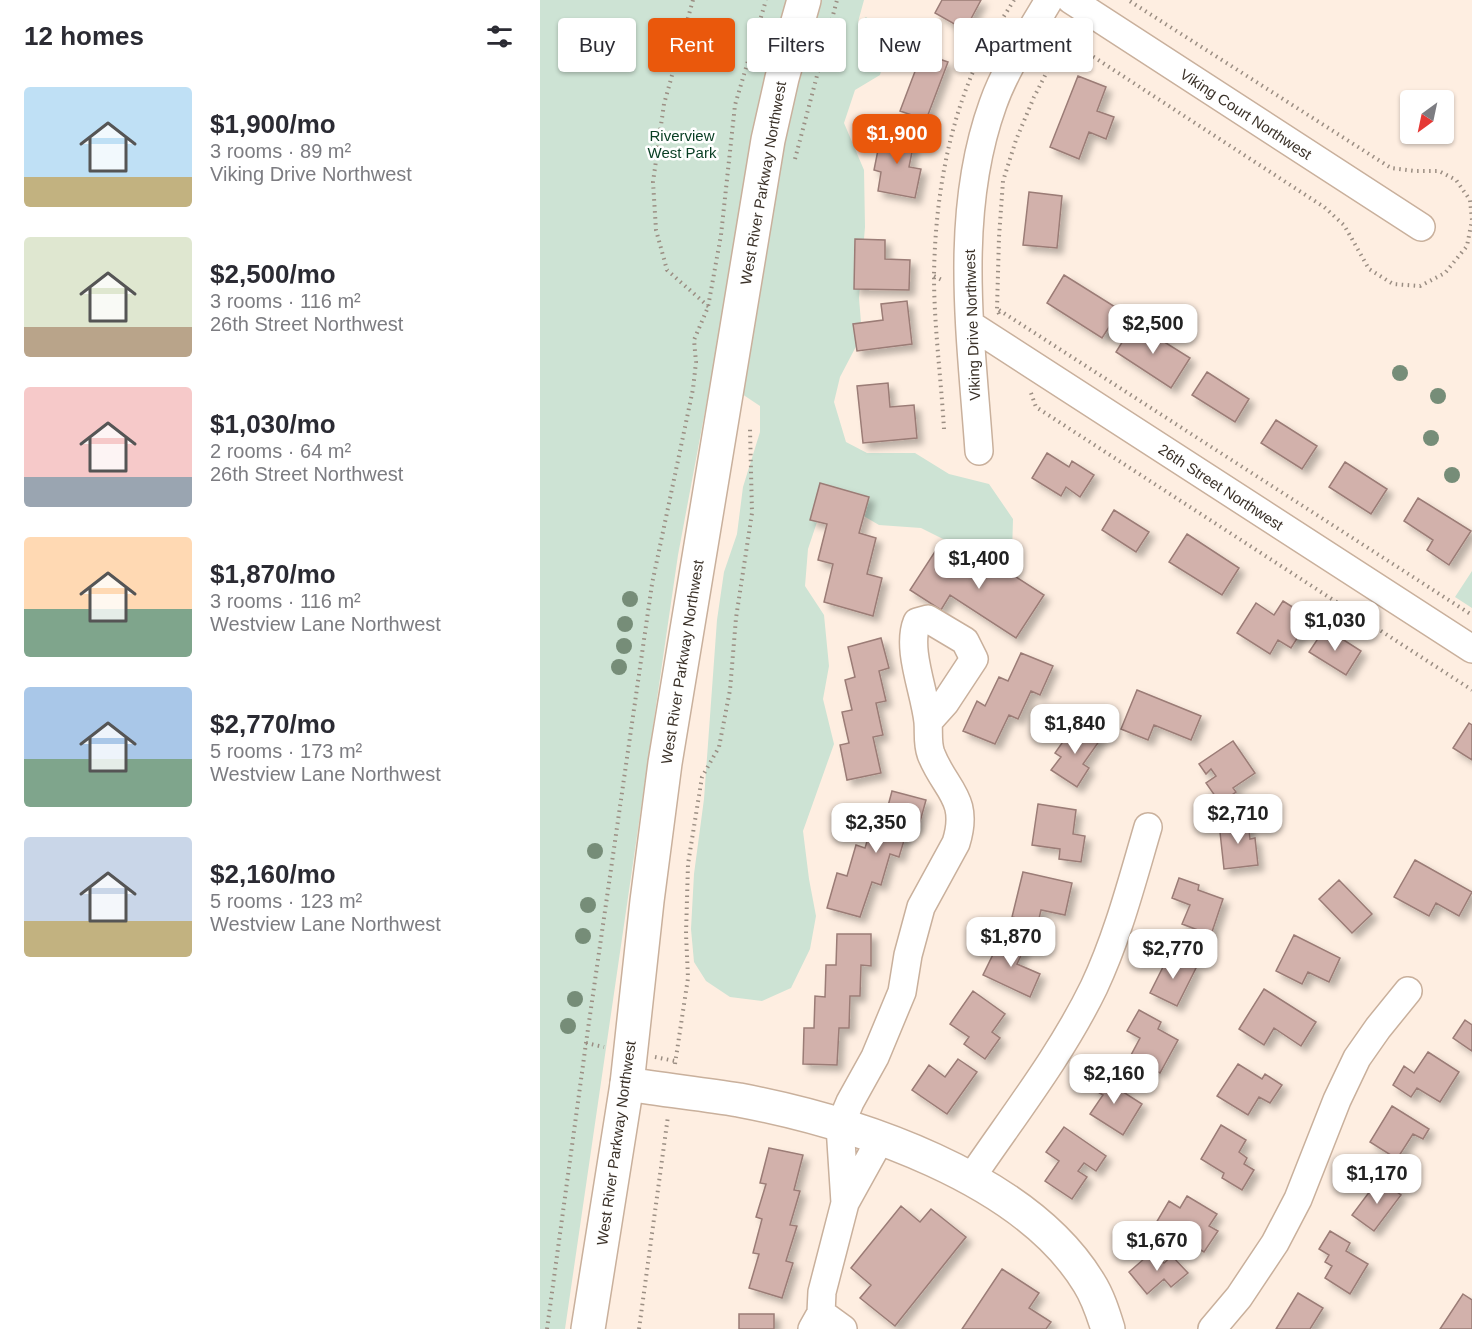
<!DOCTYPE html>
<html lang="en">
<head>
<meta charset="utf-8">
<style>
	body { margin:0; font-family:Arial,sans-serif; background:#f2f2f3; color:#2b2b33; height:100vh; display:flex; flex-direction:column; font-size:22px; white-space:nowrap }
	* { box-sizing:border-box; margin:0 }
	p { font-size:20px; color:#7c7c81 }
	.icon { flex:none; width:33px; height:33px; fill:none; stroke:currentColor; stroke-width:2; stroke-linecap:round; stroke-linejoin:round }
	.map { position:relative; flex:1; overflow:hidden }
	.drawer { display:flex; flex-direction:column; background:#fff; width:540px }
	.drawer>* { flex:none }
	.banner { position:absolute; left:18px; top:18px; width:570px; height:54px; display:flex; gap:12px }
	.needle { width:39px; rotate:213deg }
	.controls { position:absolute; left:860px; top:90px; display:grid; gap:12px }
	.controls a { display:grid; place-items:center; width:54px; height:54px; border-radius:6px; background:#fff; box-shadow:0 2px 4px #0004; font-size:30px }
	.price { position:absolute; translate:-50% -51px; padding:0 14px; border-radius:12px; background:#fff; color:#222; font-size:20px; line-height:39px; filter:drop-shadow(0 2px 3px #0008) }
	.price::after { content:''; position:absolute; left:50%; top:36px; width:18px; height:14px; margin-left:-9px; background:inherit; clip-path:polygon(0 0,100% 0,50% 100%) }
	.price.active { background:#ea580c; color:#fff }
	ul { padding:0; list-style:none }
	li { display:flex; align-items:center; gap:18px; height:150px; padding:0 24px }
	li span { display:grid; place-items:center; flex:none; width:168px; height:120px; border-radius:6px; color:#555 }
	li>.icon { margin-inline-start:auto }
	span .icon { width:72px; height:72px; fill:#fffc; stroke-width:1 }
	li b { font-size:26px }
	h2 { display:flex; justify-content:space-between; align-items:center; height:72px; padding:0 24px; font-size:26px }
	.chip { padding:0 21px; border-radius:6px; background:#fff; box-shadow:0 2px 4px #0004; font-size:21px; line-height:54px }
	.chip.active { background:#ea580c; color:#fff }
	main { display:flex; flex:1; min-height:0 }
	.map>svg:first-child { display:block }
	.green { fill:#cde3d4 }
	.building { fill:#d2b1ab; stroke:#9b7c76; stroke-width:1.5; filter:url(#shadow) }
	.lines { fill:none; stroke-linecap:round; stroke-linejoin:round }
	.minor-casing { stroke:#c9b09c; stroke-width:30 }
	.tertiary-casing { stroke:#c9b09c; stroke-width:36 }
	.secondary-casing { stroke:#c9b09c; stroke-width:36 }
	.path { stroke:#9b8e83; stroke-width:4; stroke-dasharray:1.5 4.5; stroke-linecap:butt }
	.minor { stroke:#fff; stroke-width:27 }
	.tertiary { stroke:#fff; stroke-width:33 }
	.secondary { stroke:#fff; stroke-width:33 }
	.tree { fill:#768d78 }
	.labels { text-anchor:middle; dominant-baseline:central; stroke-width:5; stroke-linejoin:round; paint-order:stroke }
	.street-label { font-size:15px; fill:#3a3128; stroke:#fff }
	.park-label { font-size:15px; fill:#073d22; stroke:#fff }
</style>
</head>
<body>
<main>
<section class="drawer">
<h2>12 homes<svg class="icon" aria-label="filters" viewBox="0 0 24 24"><path d="M4 7h16M4 17h16"/><circle cx="9" cy="7" r="2"/><circle cx="15" cy="17" r="2"/></svg></h2>
<ul>
<li><span style="background:linear-gradient(#bfe0f5 75%,#c2b280 0)"><svg class="icon" aria-label="home" viewBox="0 0 24 24"><path d="M3 11l9-7 9 7M6 9v11h12V9"/></svg></span><div><b>$1,900/mo</b><p>3 rooms · 89 m²</p><p>Viking Drive Northwest</p></div></li>
<li><span style="background:linear-gradient(#dfe7d0 75%,#b9a48a 0)"><svg class="icon" aria-label="home" viewBox="0 0 24 24"><path d="M3 11l9-7 9 7M6 9v11h12V9"/></svg></span><div><b>$2,500/mo</b><p>3 rooms · 116 m²</p><p>26th Street Northwest</p></div></li>
<li><span style="background:linear-gradient(#f6c9c9 75%,#9aa5b1 0)"><svg class="icon" aria-label="home" viewBox="0 0 24 24"><path d="M3 11l9-7 9 7M6 9v11h12V9"/></svg></span><div><b>$1,030/mo</b><p>2 rooms · 64 m²</p><p>26th Street Northwest</p></div></li>
<li><span style="background:linear-gradient(#ffd9b3 60%,#7fa58c 0)"><svg class="icon" aria-label="home" viewBox="0 0 24 24"><path d="M3 11l9-7 9 7M6 9v11h12V9"/></svg></span><div><b>$1,870/mo</b><p>3 rooms · 116 m²</p><p>Westview Lane Northwest</p></div></li>
<li><span style="background:linear-gradient(#a9c7e8 60%,#7fa58c 0)"><svg class="icon" aria-label="home" viewBox="0 0 24 24"><path d="M3 11l9-7 9 7M6 9v11h12V9"/></svg></span><div><b>$2,770/mo</b><p>5 rooms · 173 m²</p><p>Westview Lane Northwest</p></div></li>
<li><span style="background:linear-gradient(#c9d6e8 70%,#c2b280 0)"><svg class="icon" aria-label="home" viewBox="0 0 24 24"><path d="M3 11l9-7 9 7M6 9v11h12V9"/></svg></span><div><b>$2,160/mo</b><p>5 rooms · 123 m²</p><p>Westview Lane Northwest</p></div></li>
</ul>
</section>
<div class="map">
<svg width="932" height="1329" viewBox="0 0 932 1329">
	<defs>
		<filter id="shadow"><feDropShadow dx="5.5" dy="5.5" stdDeviation="3" flood-color="#0004"/></filter>
	</defs>
	<rect width="100%" height="100%" fill="#feeee1"/>
	<path class="green" d="M 0,0 L 324,0 L 318,22 L 326,17 L 350,37 L 340,75 L 315,90 L 304,123 L 324,170 L 325,227 L 319,298 L 322,335 L 300,377 L 294,402 L 306,442 L 327,453 L 375,453 L 409,474 L 449,484 L 473,519 L 472,554 L 451,568 L 417,546 L 381,528 L 339,525 L 298,501 L 282,507 L 268,549 L 265,586 L 284,615 L 289,666 L 283,699 L 294,744 L 263,831 L 269,879 L 276,916 L 270,949 L 251,988 L 222,1001 L 190,997 L 166,981 L 154,962 L 151,929 L 154,874 L 164,799 L 177,620 L 184,572 L 197,534 L 203,487 L 220,432 L 220,406 L 172,374 L 138,555 L 25,1329 L 0,1329 Z
		M 932,571 L 932,608 L 915,597 Z"/>
	<path class="building" d="M 402,0 L 441,0 L 425,30 L 395,13 Z
		M 382,53 L 408,62 L 386,120 L 360,111 Z
		M 538,76 L 566,87 L 557,111 L 574,117 L 566,139 L 549,132 L 539,159 L 510,147 Z
		M 342,130 L 375,137 L 369,167 L 381,169 L 375,198 L 338,191 L 341,172 L 334,170 Z
		M 489,192 L 522,196 L 517,248 L 483,245 Z
		M 315,239 L 345,240 L 345,259 L 370,260 L 369,290 L 314,289 Z
		M 524,275 L 580,310 L 562,338 L 507,303 Z
		M 367,301 L 372,344 L 317,351 L 313,324 L 343,320 L 341,304 Z
		M 594,323 L 650,358 L 631,388 L 576,352 Z
		M 667,372 L 709,399 L 695,422 L 652,395 Z
		M 348,383 L 350,407 L 374,405 L 377,438 L 323,443 L 317,386 Z
		M 736,420 L 777,446 L 762,469 L 721,443 Z
		M 507,453 L 529,467 L 532,461 L 554,475 L 540,497 L 526,487 L 521,496 L 492,478 Z
		M 805,462 L 847,489 L 831,514 L 789,487 Z
		M 280,483 L 329,497 L 319,533 L 336,538 L 327,574 L 342,578 L 333,616 L 284,602 L 293,564 L 278,560 L 287,524 L 270,520 Z
		M 878,498 L 931,531 L 909,565 L 887,550 L 893,540 L 864,521 Z
		M 574,510 L 609,532 L 596,552 L 562,530 Z
		M 647,534 L 699,568 L 682,595 L 629,562 Z
		M 398,547 L 429,568 L 439,553 L 504,595 L 476,638 L 410,595 L 401,610 L 370,590 Z
		M 743,601 L 770,618 L 751,648 L 738,640 L 730,654 L 697,633 L 716,603 L 734,615 Z
		M 785,628 L 821,651 L 806,675 L 769,652 Z
		M 341,638 L 349,668 L 339,671 L 346,701 L 336,703 L 343,735 L 333,737 L 341,773 L 307,780 L 300,745 L 309,743 L 302,712 L 312,710 L 305,680 L 315,677 L 308,647 Z
		M 481,653 L 513,666 L 500,695 L 491,691 L 478,719 L 469,715 L 455,744 L 423,731 L 437,701 L 445,706 L 459,677 L 468,681 Z
		M 597,690 L 661,716 L 651,740 L 614,725 L 608,740 L 581,729 Z
		M 536,723 L 560,740 L 543,764 L 549,768 L 537,787 L 511,770 L 521,757 L 515,753 Z
		M 929,723 L 932,725 L 932,760 L 913,748 Z
		M 693,741 L 715,773 L 693,788 L 696,792 L 680,803 L 666,783 L 676,776 L 671,769 L 666,774 L 659,764 Z
		M 352,791 L 386,800 L 378,829 L 368,827 L 359,857 L 350,854 L 341,885 L 332,882 L 320,917 L 287,908 L 297,873 L 307,876 L 316,845 L 325,848 L 334,818 L 344,821 Z
		M 498,804 L 536,810 L 533,834 L 545,836 L 541,862 L 519,859 L 520,849 L 492,845 Z
		M 708,820 L 710,839 L 715,838 L 718,865 L 684,869 L 679,823 Z
		M 875,860 L 932,892 L 919,916 L 896,903 L 889,916 L 854,897 Z
		M 483,872 L 532,883 L 525,915 L 501,910 L 498,923 L 472,917 Z
		M 639,878 L 659,885 L 658,890 L 683,899 L 671,935 L 642,924 L 650,905 L 632,898 Z
		M 799,880 L 832,914 L 812,933 L 779,899 Z
		M 297,934 L 331,934 L 331,966 L 321,965 L 320,996 L 310,996 L 309,1028 L 299,1028 L 297,1065 L 263,1064 L 264,1028 L 274,1028 L 275,996 L 285,997 L 286,965 L 296,965 Z
		M 754,935 L 800,958 L 789,982 L 768,972 L 762,984 L 736,971 Z
		M 462,936 L 485,947 L 477,964 L 500,974 L 490,997 L 443,975 Z
		M 629,955 L 656,968 L 637,1006 L 610,993 Z
		M 724,989 L 776,1022 L 761,1046 L 734,1028 L 724,1045 L 699,1029 Z
		M 433,991 L 465,1014 L 452,1032 L 460,1038 L 445,1059 L 424,1044 L 429,1037 L 410,1024 Z
		M 599,1010 L 621,1022 L 618,1029 L 638,1040 L 620,1073 L 590,1057 L 600,1038 L 587,1031 Z
		M 925,1020 L 932,1025 L 932,1051 L 913,1038 Z
		M 888,1052 L 919,1072 L 900,1102 L 877,1088 L 871,1097 L 853,1085 L 864,1066 L 874,1073 Z
		M 418,1059 L 437,1072 L 407,1114 L 372,1090 L 389,1065 L 405,1077 Z
		M 698,1064 L 722,1079 L 725,1074 L 742,1085 L 730,1103 L 719,1097 L 708,1115 L 677,1096 Z
		M 563,1072 L 583,1084 L 580,1090 L 602,1104 L 583,1135 L 550,1114 L 563,1095 L 553,1089 Z
		M 852,1106 L 889,1129 L 883,1139 L 873,1134 L 857,1159 L 830,1142 Z
		M 681,1125 L 706,1140 L 699,1152 L 707,1158 L 704,1164 L 714,1170 L 702,1190 L 682,1178 L 684,1173 L 661,1159 Z
		M 524,1127 L 566,1156 L 556,1171 L 544,1163 L 538,1171 L 547,1177 L 532,1199 L 505,1181 L 519,1161 L 506,1152 Z
		M 229,1148 L 263,1155 L 254,1190 L 260,1191 L 250,1225 L 257,1226 L 246,1261 L 253,1263 L 242,1298 L 209,1288 L 219,1254 L 213,1253 L 222,1219 L 216,1217 L 226,1184 L 220,1183 Z
		M 839,1179 L 861,1195 L 834,1231 L 812,1215 Z
		M 647,1196 L 677,1214 L 669,1226 L 678,1231 L 664,1252 L 616,1223 L 629,1201 L 640,1208 Z
		M 361,1206 L 380,1222 L 391,1209 L 426,1237 L 355,1326 L 320,1298 L 331,1285 L 311,1268 Z
		M 790,1231 L 810,1243 L 806,1251 L 828,1264 L 810,1294 L 785,1278 L 792,1266 L 785,1262 L 789,1255 L 779,1249 Z
		M 613,1251 L 624,1263 L 632,1256 L 648,1273 L 631,1287 L 624,1279 L 607,1294 L 589,1272 Z
		M 462,1269 L 499,1293 L 489,1308 L 511,1322 L 506,1329 L 422,1329 Z
		M 758,1293 L 783,1308 L 770,1329 L 736,1329 Z
		M 923,1294 L 932,1300 L 932,1329 L 900,1329 Z
		M 199,1314 L 234,1314 L 234,1329 L 199,1329 Z"/>
	<g class="lines">
		<g class="minor-casing">
			<path id="minor" d="M 531,0 L 881,227
				M 431,325 L 932,649
				M 439,451 C 431,337 413,215 453,104 C 466,67 490,33 509,0
				M 431,1178 C 473,1116 521,1055 554,987 C 578,936 592,881 608,827
				M 305,1203 L 300,1126 L 310,1102 L 335,1057 L 362,992 L 368,955 L 381,907 L 416,843 C 430,798 405,790 391,754 C 387,743 389,733 388,722 C 385,692 366,649 377,622 L 388,619 L 425,641 L 434,659 L 405,703 L 388,722
				M 281,1313 L 303,1329
				M 272,1329 L 281,1313 L 282,1292 L 305,1203 L 341,1138
				M 672,1329 L 699,1297 L 735,1243 L 758,1199 L 797,1100 L 817,1058 L 838,1028 L 868,991"/>
		</g>
		<g class="tertiary-casing">
			<path id="tertiary" d="M 87,1084 C 124,1090 162,1094 199,1100 C 315,1122 485,1177 549,1283 C 558,1297 563,1313 568,1329"/>
		</g>
		<g class="secondary-casing">
			<path id="secondary" d="M 48,1329 L 87,1084 L 107,901 L 125,763 L 228,140 L 242,78 L 264,0"/>
		</g>
		<path class="path" d="M 153,0 L 124,104 L 113,182 L 116,230 L 127,270 L 169,307
			M 523,37 L 784,207 L 804,225 L 829,269 L 853,284 L 880,286 L 905,273 L 927,246 L 932,220 L 930,200 L 916,180 L 899,171 L 875,171 L 851,168 L 588,0
			M 255,159 L 297,0
			M 394,276 L 404,281
			M 459,310 L 932,615
			M 459,314 L 457,309 L 459,237 L 463,181 L 476,140 L 494,97 L 530,27
			M 491,393 L 496,407 L 932,690
			M 404,429 C 401,378 394,326 394,275 C 395,209 405,141 430,79 C 441,51 458,26 474,0
			M 46,1043 L 64,1047
			M 115,1057 L 135,1061
			M 135,1064 L 148,978 L 146,934 L 148,864 L 162,777 L 179,747 L 190,690 L 196,618 L 212,513 L 210,429
			M 7,1329 L 46,1043 L 112,584 L 153,389 L 156,362 L 154,340 L 168,307 L 181,235 L 195,105 L 226,0
			M 99,1329 L 128,1116"/>
		<use href="#minor" class="minor"/>
		<use href="#tertiary" class="tertiary"/>
		<use href="#secondary" class="secondary"/>
	</g>
	<g class="tree">
		<circle cx="860" cy="373" r="8"/>
		<circle cx="898" cy="396" r="8"/>
		<circle cx="891" cy="438" r="8"/>
		<circle cx="912" cy="475" r="8"/>
		<circle cx="90" cy="599" r="8"/>
		<circle cx="85" cy="624" r="8"/>
		<circle cx="84" cy="646" r="8"/>
		<circle cx="79" cy="667" r="8"/>
		<circle cx="55" cy="851" r="8"/>
		<circle cx="48" cy="905" r="8"/>
		<circle cx="43" cy="936" r="8"/>
		<circle cx="35" cy="999" r="8"/>
		<circle cx="28" cy="1026" r="8"/>
	</g>
	<g class="labels">
		<g class="street-label">
			<text transform="translate(706 114) rotate(33)">Viking Court Northwest</text>
			<text transform="translate(223 183) rotate(-80)">West River Parkway Northwest</text>
			<text transform="translate(432 325) rotate(-92)">Viking Drive Northwest</text>
			<text transform="translate(681 487) rotate(33)">26th Street Northwest</text>
			<text transform="translate(142 662) rotate(-81)">West River Parkway Northwest</text>
			<text transform="translate(76 1143) rotate(-82)">West River Parkway Northwest</text>
		</g>
		<g class="park-label">
			<text x="142" y="135">Riverview<tspan x="142" dy="17">West Park</tspan></text>
		</g>
	</g>
</svg>
<div class="controls">
<a><svg class="needle" viewBox="-14 -14 28 28"><path d="M0-13l5 13h-10z" fill="#e53935"/><path d="M0 13l5-13h-10z" fill="#7c7c81"/></svg></a>
</div>
<b class="price active" style="left:357px;top:165px">$1,900</b>
<b class="price" style="left:613px;top:355px">$2,500</b>
<b class="price" style="left:439px;top:590px">$1,400</b>
<b class="price" style="left:795px;top:652px">$1,030</b>
<b class="price" style="left:535px;top:755px">$1,840</b>
<b class="price" style="left:698px;top:845px">$2,710</b>
<b class="price" style="left:336px;top:854px">$2,350</b>
<b class="price" style="left:471px;top:968px">$1,870</b>
<b class="price" style="left:633px;top:980px">$2,770</b>
<b class="price" style="left:574px;top:1105px">$2,160</b>
<b class="price" style="left:837px;top:1205px">$1,170</b>
<b class="price" style="left:617px;top:1272px">$1,670</b>
<div class="banner">
<a class="chip">Buy</a>
<a class="chip active">Rent</a>
<a class="chip">Filters</a>
<a class="chip">New</a>
<a class="chip">Apartment</a>
</div>
</div>
</main>
</body>
</html>
